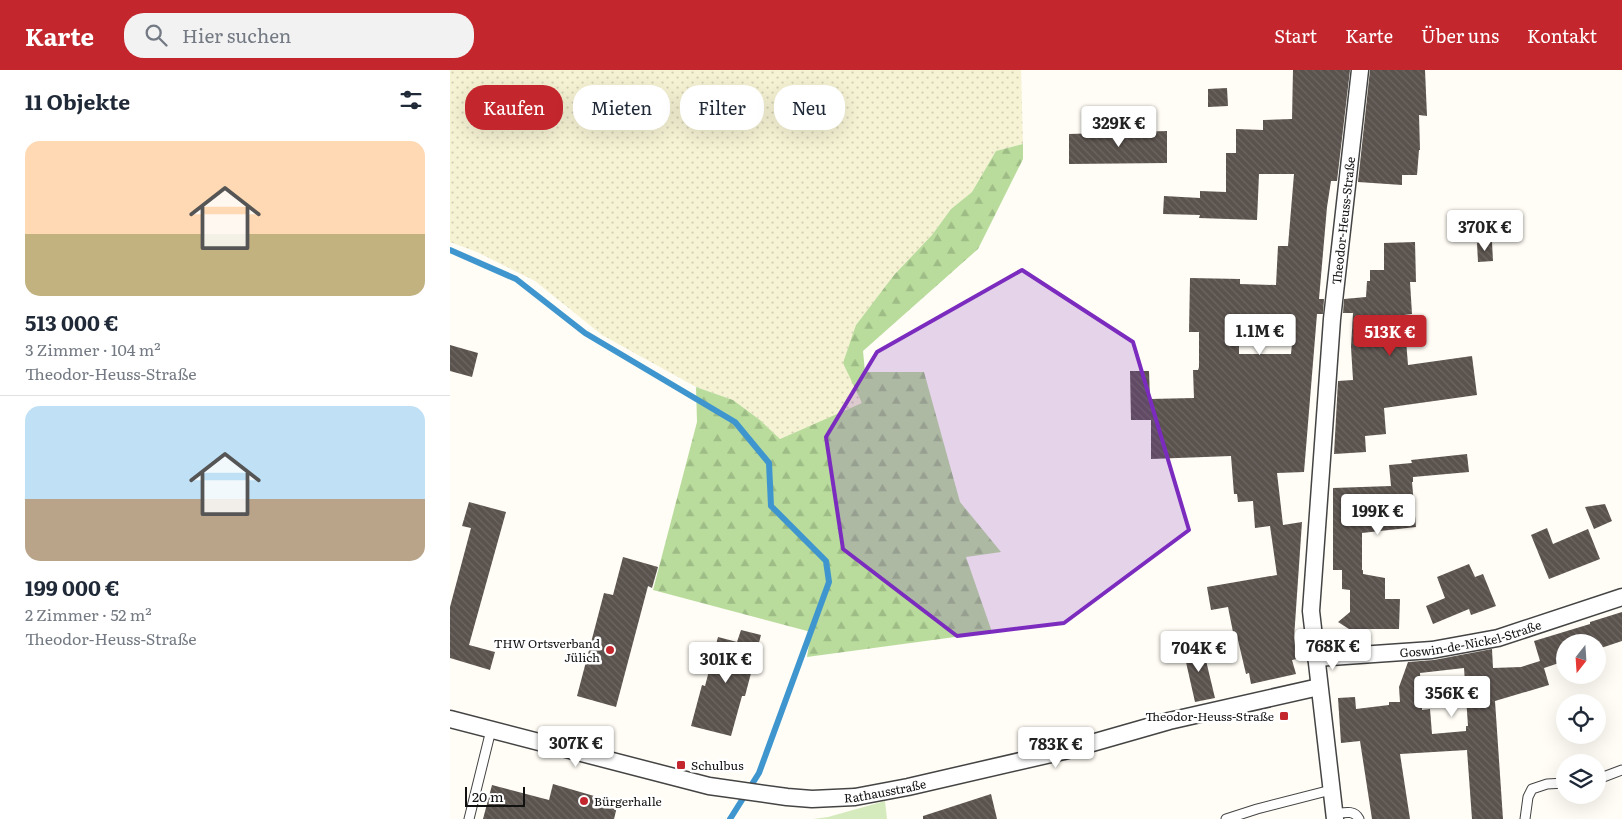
<!DOCTYPE html>
<html lang="de">
<head>
<meta charset="utf-8">
<style>
	body { margin:0; font-family:Literata,serif; background:#f2f2f3; color:#1f2937; height:100vh; display:flex; flex-direction:column; font-size:19px; white-space:nowrap }
	* { box-sizing:border-box; margin:0 }
	p { font-size:16px; color:#747a83 }
	.icon { flex:none; width:28px; height:28px; fill:none; stroke:currentColor; stroke-width:2; stroke-linecap:round; stroke-linejoin:round }
	.map { position:relative; flex:1; overflow:hidden }
	.sheet { display:flex; flex-direction:column; background:#fff; width:450px }
	.sheet>* { flex:none }
	.top-card { position:absolute; left:15px; top:15px; width:475px; height:45px; display:flex; gap:10px }
	.needle { width:32px; rotate:197deg }
	.buttons { position:absolute; left:1106px; top:564px; display:grid; gap:10px }
	.buttons a { display:grid; place-items:center; width:50px; height:50px; border-radius:50%; background:#fff; box-shadow:0 5px 20px #0002; font-size:25px }
	.scale { position:absolute; left:15px; bottom:12px; width:60px; box-sizing:border-box; padding-left:5px; border:2px solid #111; border-top:0; font-size:14px; line-height:18px; white-space:nowrap; color:#111; -webkit-text-stroke:4px #fff; paint-order:stroke }
	.price { position:absolute; translate:-50% -42px; padding:0 11px; border-radius:5px; background:#fff; color:#222; font-size:16px; line-height:32px; filter:drop-shadow(0 1px 2px #0008) }
	.price::after { content:''; position:absolute; left:50%; top:30px; width:15px; height:11px; margin-left:-8px; background:inherit; clip-path:polygon(0 0,100% 0,50% 100%) }
	.price.active { background:#c4262e; color:#fff }
	ul { padding:0; list-style:none }
	li { display:grid; align-content:center; gap:10px; height:265px; padding:0 25px }
	li+li { border-top:1px solid #e0e1e3 }
	li span { display:grid; place-items:center; height:155px; border-radius:15px; color:#555 }
	li>.icon { margin-inline-start:auto }
	span .icon { width:90px; height:90px; fill:#fffc; stroke-width:1 }
	li b { font-size:21px }
	h2 { display:flex; justify-content:space-between; align-items:center; height:60px; padding:0 25px; font-size:21px }
	.chip { padding:0 18px; border-radius:20px; background:#fff; box-shadow:0 5px 20px #0002; font-size:18px; line-height:45px }
	.chip.active { background:#c4262e; color:#fff }
	header { display:flex; align-items:center; gap:30px; box-sizing:border-box; height:70px; padding:0 25px; background:#c4262e; color:#fff }
	header strong { font-size:24px }
	nav { display:flex; gap:28px; margin-inline-start:auto; font-size:18px }
	.search { width:350px; height:45px; background:#f2f2f3; display:flex; align-items:center; gap:12px; box-sizing:border-box; padding:0 18px; border-radius:20px; color:#747a83; font-size:19px }
	main { display:flex; flex:1; min-height:0 }
	.map>svg:first-child { display:block }
	.farmland { fill:url(#farmland-dots) }
	.grass { fill:#d5ebbd }
	.forest { fill:url(#forest-firs) }
	.lines { fill:none; stroke-linecap:round; stroke-linejoin:round }
	.stream { stroke:#3f96cf; stroke-width:6 }
	.building { fill:url(#building-back-hatch); fill-rule:evenodd }
	.service-casing { stroke:#444; stroke-width:11 }
	.minor-casing { stroke:#444; stroke-width:19 }
	.service { stroke:#fff; stroke-width:9 }
	.minor { stroke:#fff; stroke-width:16 }
	.marked { fill:#7b2cbf; fill-opacity:0.2; stroke:#7b2cbf; stroke-width:4; stroke-linejoin:round }
	.poi-dot { fill:#c4262e; stroke:#fff; stroke-width:2 }
	.labels { text-anchor:middle; dominant-baseline:central; stroke-width:5; stroke-linejoin:round; paint-order:stroke }
	.street-label { font-size:12px; fill:#111; stroke:#fff }
	.poi-label { font-size:12px; fill:#111; stroke:#fff; text-anchor:end }
</style>
</head>
<body>
<header>
<strong>Karte</strong>
<div class="search"><svg class="icon" aria-label="search" viewBox="0 0 24 24"><circle cx="10" cy="10" r="6"/><path d="M15 15l6 6"/></svg>Hier suchen</div>
<nav><a>Start</a><a>Karte</a><a>Über uns</a><a>Kontakt</a></nav>
</header>
<main>
<section class="sheet">
<h2>11 Objekte<svg class="icon" aria-label="filters" viewBox="0 0 24 24"><path d="M4 7h16M4 17h16"/><circle cx="9" cy="7" r="2"/><circle cx="15" cy="17" r="2"/></svg></h2>
<ul>
<li><span style="background:linear-gradient(#ffd9b3 60%,#c2b280 0)"><svg class="icon" aria-label="home" viewBox="0 0 24 24"><path d="M3 11l9-7 9 7M6 9v11h12V9"/></svg></span><div><b>513 000 €</b><p>3 Zimmer · 104 m²</p><p>Theodor-Heuss-Straße</p></div></li>
<li><span style="background:linear-gradient(#bfe0f5 60%,#b9a48a 0)"><svg class="icon" aria-label="home" viewBox="0 0 24 24"><path d="M3 11l9-7 9 7M6 9v11h12V9"/></svg></span><div><b>199 000 €</b><p>2 Zimmer · 52 m²</p><p>Theodor-Heuss-Straße</p></div></li>
</ul>
</section>
<div class="map">
<svg width="1172" height="749" viewBox="0 0 1172 749">
	<defs>
		<pattern id="farmland-dots" width="8" height="8" patternUnits="userSpaceOnUse" patternTransform="scale(1.25)"><rect width="8" height="8" fill="#f6f3d4"/><path d="M2 2h.1M6 6h.1" fill="none" stroke="#d2cfb5" stroke-width="1.8" stroke-linecap="round"/></pattern>
		<pattern id="forest-firs" width="22" height="20" patternUnits="userSpaceOnUse" patternTransform="scale(1.25)"><rect width="22" height="20" fill="#b9dc9c"/><path d="M5 1l3.5 6h-7zM16 11l3.5 6h-7z" fill="#9ebc85"/></pattern>
		<pattern id="building-back-hatch" width="6" height="6" patternUnits="userSpaceOnUse" patternTransform="scale(1.25)"><rect width="6" height="6" fill="#5a524d"/><path d="M-1 5l2 2M0 0l6 6M5-1l2 2" fill="none" stroke="#6d6662"/></pattern>
	</defs>
	<rect width="100%" height="100%" fill="#fffdf5"/>
	<path class="farmland" d="M 0,0 L 571,0 L 573,74 L 546,81 L 522,122 L 501,139 L 482,165 L 444,205 L 406,255 L 413,333 L 330,369 L 310,350 L 283,330 L 246,317 L 152,265 L 85,211 L 27,182 L 0,172 Z"/>
	<path class="grass" d="M 435,731 L 437,749 L 363,749 L 378,747 Z"/>
	<path class="forest" d="M 573,74 L 573,89 L 528,179 L 413,281 L 415,302 L 474,302 L 510,432 L 551,482 L 516,487 L 542,562 L 357,587 L 361,562 L 203,520 L 247,352 L 246,317 L 283,330 L 310,350 L 330,369 L 412,333 L 393,293 L 406,255 L 444,205 L 482,165 L 501,139 L 522,122 L 546,81 Z"/>
	<g class="lines">
		<path class="stream" d="M 0,180 L 66,209 L 135,263 L 285,352 L 319,393 L 321,436 L 376,491 L 379,512 L 309,703 L 280,749"/>
	</g>
	<path class="building" d="M 843,0 L 900,0 L 887,111 L 881,111 L 877,137 L 869,229 L 874,229 L 873,244 L 867,244 L 854,402 L 827,403 L 833,455 L 852,452 L 844,568 L 847,589 L 842,590 L 846,604 L 801,614 L 799,603 L 796,604 L 787,566 L 784,567 L 778,537 L 761,540 L 757,517 L 827,505 L 820,456 L 805,458 L 803,431 L 788,432 L 787,424 L 784,424 L 781,386 L 701,389 L 701,350 L 681,350 L 680,301 L 699,301 L 700,329 L 744,328 L 743,300 L 748,300 L 749,297 L 749,262 L 739,262 L 740,208 L 790,209 L 790,214 L 826,215 L 828,176 L 838,176 L 844,104 L 809,104 L 807,150 L 749,148 L 750,145 L 713,144 L 714,126 L 750,128 L 750,121 L 776,122 L 776,83 L 786,83 L 786,59 L 813,60 L 813,50 L 842,49 ZM 789,252 L 844,252 L 841,284 L 789,284 Z
		M 920,0 L 975,0 L 977,46 L 969,45 L 970,80 L 969,80 L 967,105 L 952,105 L 952,115 L 908,112 Z
		M 777,18 L 778,36 L 758,37 L 758,19 Z
		M 717,61 L 717,93 L 619,94 L 619,64 Z
		M 965,172 L 966,212 L 960,212 L 962,244 L 954,245 L 958,295 L 1022,286 L 1027,325 L 934,338 L 936,364 L 915,366 L 916,382 L 884,384 L 888,311 L 903,310 L 901,277 L 903,243 L 893,243 L 894,229 L 916,227 L 917,211 L 920,211 L 920,200 L 934,200 L 934,173 Z
		M 1042,172 L 1043,191 L 1028,192 L 1027,173 Z
		M 0,275 L 28,283 L 22,307 L 0,301 Z
		M 1017,384 L 1019,402 L 963,407 L 963,412 L 962,412 L 966,457 L 912,463 L 912,500 L 913,500 L 913,504 L 935,508 L 935,529 L 950,529 L 949,559 L 899,559 L 888,552 L 900,542 L 900,520 L 892,519 L 892,500 L 883,500 L 883,418 L 941,416 L 939,395 L 962,393 L 961,390 Z
		M 19,432 L 56,442 L 19,575 L 45,582 L 40,600 L 0,588 L 0,537 L 21,458 L 12,456 Z
		M 1155,434 L 1162,451 L 1144,459 L 1135,437 Z
		M 1097,458 L 1103,474 L 1138,459 L 1150,489 L 1099,509 L 1081,465 Z
		M 173,487 L 208,497 L 202,518 L 198,516 L 166,637 L 127,626 L 154,523 L 163,525 Z
		M 1019,494 L 1025,507 L 1033,504 L 1046,536 L 1021,545 L 1019,539 L 983,554 L 976,536 L 995,528 L 987,507 Z
		M 1172,542 L 1172,571 L 1148,579 L 1148,572 L 1115,572 L 1115,591 L 1094,598 L 1099,615 L 1045,631 L 1053,749 L 1022,749 L 1017,680 L 950,684 L 960,749 L 922,749 L 910,671 L 891,673 L 888,628 L 905,627 L 906,639 L 939,635 L 939,632 L 950,632 L 949,617 L 958,592 L 984,590 L 1042,579 L 1043,598 L 1071,597 L 1090,591 L 1084,571 L 1140,554 L 1140,552 ZM 1014,598 L 1018,656 L 1016,656 L 1016,661 L 982,664 L 980,639 L 972,640 L 970,603 Z
		M 291,560 L 311,565 L 295,626 L 292,626 L 281,666 L 241,656 L 252,615 L 255,616 L 268,567 L 287,572 Z
		M 752,574 L 765,628 L 745,632 L 733,579 Z
		M 103,714 L 168,733 L 164,749 L 33,749 L 42,715 L 99,730 Z
		M 541,724 L 547,749 L 473,749 L 473,746 Z"/>
	<g class="lines">
		<g class="service-casing">
			<path id="service" d="M 1148,709 L 1172,700
				M 884,744 C 893,743 904,739 909,749
				M 19,749 L 41,660
				M 776,749 L 807,739 L 881,720
				M 1075,749 L 1078,727 L 1082,719 L 1097,714 L 1115,713"/>
		</g>
		<g class="minor-casing">
			<g id="minor">
				<path id="s1" d="M 866,588 L 982,580 L 1048,568 L 1172,527"/>
				<path id="s2" d="M 0,649 L 259,716 L 337,727 L 362,729 L 405,727 L 458,717 L 614,681 L 719,651 L 869,617"/>
				<path id="s3" d="M 885,749 L 861,541 L 882,249 L 910,0"/>
			</g>
		</g>
		<use href="#service" class="service"/>
		<use href="#minor" class="minor"/>
	</g>
	<path class="marked" d="M 572,200 L 683,272 L 739,460 L 614,553 L 507,566 L 393,479 L 376,367 L 427,282 Z"/>
	<g class="poi-dot">
		<circle cx="160" cy="580" r="5"/>
		<rect x="829" y="641" width="10" height="10" rx="2.5"/>
		<rect x="226" y="690" width="10" height="10" rx="2.5"/>
		<circle cx="134" cy="731" r="5"/>
	</g>
	<g class="labels">
		<g class="street-label">
			<text stroke="none"><textPath href="#s3" startOffset="601">Theodor-Heuss-Straße</textPath></text>
			<text stroke="none"><textPath href="#s1" startOffset="156">Goswin-de-Nickel-Straße</textPath></text>
			<text stroke="none"><textPath href="#s2" startOffset="445">Rathausstraße</textPath></text>
		</g>
		<g class="poi-label">
			<text x="150" y="573">THW Ortsverband<tspan x="150" dy="14">Jülich</tspan></text>
			<text x="824" y="646">Theodor-Heuss-Straße</text>
			<text x="241" y="695" text-anchor="start">Schulbus</text>
			<text x="144" y="731" text-anchor="start">Bürgerhalle</text>
		</g>
	</g>
</svg>
<div class="buttons">
<a><svg class="needle" viewBox="-14 -14 28 28"><path d="M0-13l5 13h-10z" fill="#e53935"/><path d="M0 13l5-13h-10z" fill="#747a83"/></svg></a>
<a><svg class="icon" aria-label="locate" viewBox="0 0 24 24"><circle cx="12" cy="12" r="6"/><path d="M12 2v4M12 18v4M2 12h4M18 12h4"/></svg></a>
<a><svg class="icon" aria-label="layers" viewBox="0 0 24 24"><path d="M12 4l9 5-9 5-9-5zM3 14l9 5 9-5"/></svg></a>
</div>
<div class="scale">20 m</div>
<b class="price" style="left:669px;top:78px">329K €</b>
<b class="price" style="left:1035px;top:182px">370K €</b>
<b class="price" style="left:810px;top:286px">1.1M €</b>
<b class="price active" style="left:940px;top:287px">513K €</b>
<b class="price" style="left:928px;top:466px">199K €</b>
<b class="price" style="left:883px;top:601px">768K €</b>
<b class="price" style="left:749px;top:603px">704K €</b>
<b class="price" style="left:276px;top:614px">301K €</b>
<b class="price" style="left:1002px;top:648px">356K €</b>
<b class="price" style="left:126px;top:698px">307K €</b>
<b class="price" style="left:606px;top:699px">783K €</b>
<div class="top-card">
<a class="chip active">Kaufen</a>
<a class="chip">Mieten</a>
<a class="chip">Filter</a>
<a class="chip">Neu</a>
</div>
</div>
</main>
</body>
</html>
